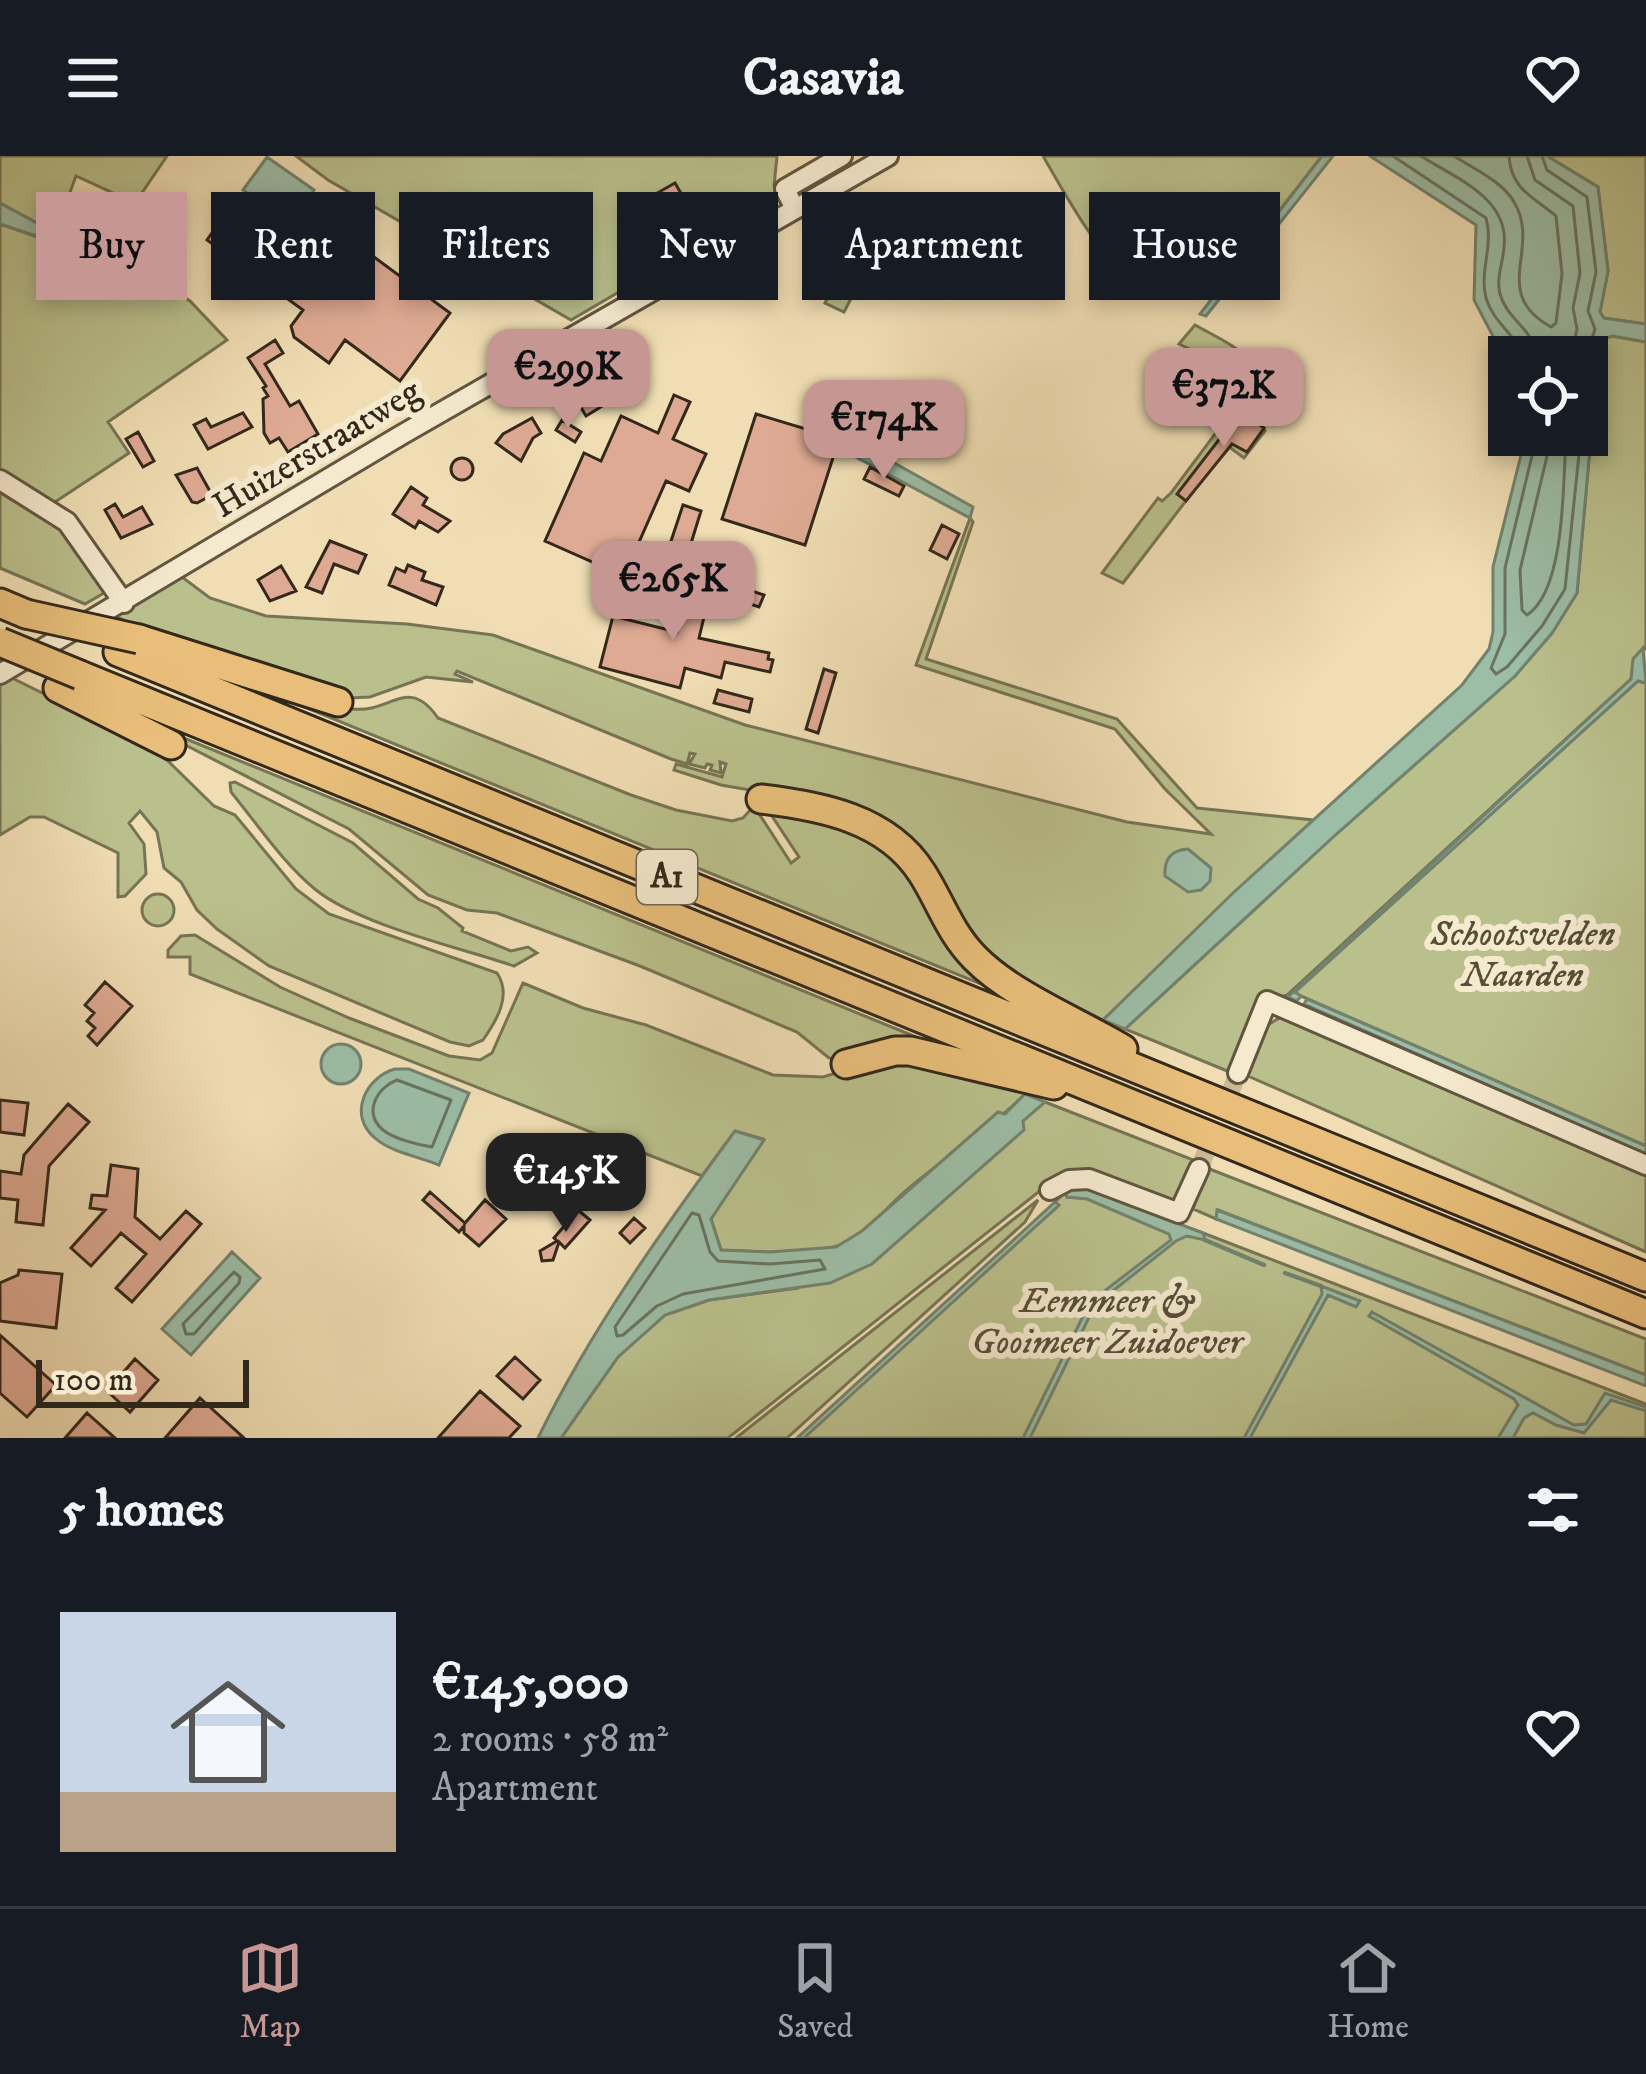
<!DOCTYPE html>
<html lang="en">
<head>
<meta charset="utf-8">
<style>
	body { margin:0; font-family:"IM FELL DW Pica",serif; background:#20242c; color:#f1f3f6; height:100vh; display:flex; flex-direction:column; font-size:45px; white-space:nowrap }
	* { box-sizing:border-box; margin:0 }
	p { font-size:39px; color:#9ea1a6 }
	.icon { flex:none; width:66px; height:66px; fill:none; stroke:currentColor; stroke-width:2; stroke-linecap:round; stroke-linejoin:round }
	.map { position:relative; height:1282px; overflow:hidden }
	.details { display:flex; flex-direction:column; background:#171b24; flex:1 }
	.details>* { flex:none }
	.guide { position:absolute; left:36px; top:36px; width:1575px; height:108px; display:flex; gap:24px }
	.buttons { position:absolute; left:1488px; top:180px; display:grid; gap:24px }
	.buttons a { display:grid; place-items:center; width:120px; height:120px; border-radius:0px; background:#171b24; box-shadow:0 6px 18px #0003; font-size:60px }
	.scale { position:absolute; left:36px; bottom:30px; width:213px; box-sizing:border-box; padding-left:12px; border:6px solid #33291b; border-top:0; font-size:33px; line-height:42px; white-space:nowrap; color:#33291b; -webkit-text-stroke:9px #f5e9ce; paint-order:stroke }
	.price { position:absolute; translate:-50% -102px; padding:0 27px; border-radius:24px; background:#c59692; color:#111; font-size:39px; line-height:78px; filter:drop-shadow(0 3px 6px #0008) }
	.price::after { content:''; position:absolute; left:50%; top:72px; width:36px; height:27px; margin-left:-18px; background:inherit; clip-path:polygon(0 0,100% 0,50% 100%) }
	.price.on { background:#222; color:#fff }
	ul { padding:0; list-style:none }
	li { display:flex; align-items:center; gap:36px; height:300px; padding:0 60px }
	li+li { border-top:3px solid #363941 }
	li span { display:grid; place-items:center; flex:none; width:336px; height:240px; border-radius:0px; color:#555 }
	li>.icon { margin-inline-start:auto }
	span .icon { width:144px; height:144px; fill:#fffc; stroke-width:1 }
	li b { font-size:51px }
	h2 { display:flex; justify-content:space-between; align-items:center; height:144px; padding:0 60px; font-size:51px }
	.chip { padding:0 42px; border-radius:0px; background:#171b24; box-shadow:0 6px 18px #0003; font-size:42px; line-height:108px }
	.chip.on { background:#c59692; color:#111 }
	header { display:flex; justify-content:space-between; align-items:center; height:156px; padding:0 60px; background:#171b24; font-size:54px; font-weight:700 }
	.tab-bar { display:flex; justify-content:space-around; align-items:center; height:168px; border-top:3px solid #363941; background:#171b24; font-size:33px; color:#9ea1a6 }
	.tab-bar a { display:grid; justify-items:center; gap:6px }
	.tab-bar .on { color:#c59692 }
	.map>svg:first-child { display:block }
	.green { fill:#bac08c; stroke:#767454; stroke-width:3 }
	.water { fill:#9cbda6; stroke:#72826e; stroke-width:3 }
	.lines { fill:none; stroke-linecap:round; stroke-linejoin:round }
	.shore { stroke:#687360; stroke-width:3 }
	.stream { stroke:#72826e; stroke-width:4.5 }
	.building { fill:#dfaa93; stroke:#33291b; stroke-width:3 }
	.minor-tunnel { stroke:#cab995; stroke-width:18; stroke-dasharray:18 9; stroke-linecap:butt }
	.minor-casing { stroke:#625641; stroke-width:24 }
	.highway-casing { stroke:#33291b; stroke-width:33 }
	.minor { stroke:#f5e9ce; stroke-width:18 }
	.highway { stroke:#e8be7a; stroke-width:27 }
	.highway-bridge-casing { stroke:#33291b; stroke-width:33; stroke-linecap:butt }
	.highway-bridge { stroke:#e8be7a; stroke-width:27 }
	.labels { text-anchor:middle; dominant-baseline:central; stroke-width:12; stroke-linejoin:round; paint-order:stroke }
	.shield { fill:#f5e9ce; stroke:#6d6351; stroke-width:3 }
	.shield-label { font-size:33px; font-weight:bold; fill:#33291b }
	.street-label { font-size:36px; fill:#33291b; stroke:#f5e9ce }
	.park-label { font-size:36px; font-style:italic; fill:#554f37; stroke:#f5e9ce }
</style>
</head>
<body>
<header><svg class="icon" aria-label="menu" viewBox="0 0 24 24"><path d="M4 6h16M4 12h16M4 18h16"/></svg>Casavia<svg class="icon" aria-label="heart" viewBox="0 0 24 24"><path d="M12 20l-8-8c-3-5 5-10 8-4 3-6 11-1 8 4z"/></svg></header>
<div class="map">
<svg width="1646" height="1282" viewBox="0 0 1646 1282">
	<rect width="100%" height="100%" fill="#f0ddb3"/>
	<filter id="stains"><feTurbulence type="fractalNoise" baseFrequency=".00167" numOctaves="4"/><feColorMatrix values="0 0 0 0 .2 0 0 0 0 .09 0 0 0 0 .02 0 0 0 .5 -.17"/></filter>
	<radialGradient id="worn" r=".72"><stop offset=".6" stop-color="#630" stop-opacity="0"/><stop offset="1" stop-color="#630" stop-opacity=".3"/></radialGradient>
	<path class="green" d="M 0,0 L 167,0 L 135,47 L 76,20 L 55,77 L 0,47 Z
		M 296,0 L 777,0 L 774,30 L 781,41 L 571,164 L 328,24 Z
		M 1043,0 L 1322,0 L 1215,137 C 1186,131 1150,129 1124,114 C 1098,100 1059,27 1043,0 Z
		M 1547,0 L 1646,0 L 1646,168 L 1603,162 L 1600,156 L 1608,115 L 1598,31 Z
		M 0,68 L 154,122 L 190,145 L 227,184 L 108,266 L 129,297 L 52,348 L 0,316 Z
		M 850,99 L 869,108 L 844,156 L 825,147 Z
		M 1195,169 C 1242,195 1267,201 1247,260 L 1265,275 L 1244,302 L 1228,290 L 1123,427 L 1102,417 L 1158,342 L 1162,345 L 1171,337 L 1248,234 L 1243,218 L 1179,188 Z
		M 1612,180 L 1646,186 L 1646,493 L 1643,492 L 1631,523 L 1287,839 L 1261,846 L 1232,917 L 1125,873 L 1332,682 L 1515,520 L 1552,477 L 1577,437 L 1599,191 L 1603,183 Z
		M 0,332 L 62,371 L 109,434 L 85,448 L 0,412 Z
		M 970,362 L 973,366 L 926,503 L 1117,563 L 1197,652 L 1313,664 L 1103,864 L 994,809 L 927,715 L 795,642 L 721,629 L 674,614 L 676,608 L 722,621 L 726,608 L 720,606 L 721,617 L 710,614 L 712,609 L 707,608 L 705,612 L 689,608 L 695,598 L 690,597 L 687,608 L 671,603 L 457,515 L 455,518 L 473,526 L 426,521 L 370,541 L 349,542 L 154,478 L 115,460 L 182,421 L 210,442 L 266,460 L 407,468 L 493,479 L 745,569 L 1127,666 L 1211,678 L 1165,633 L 1115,573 L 916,509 Z
		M 8,520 L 139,585 L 168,605 L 214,650 L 235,659 L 296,733 L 329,758 L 497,817 C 512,839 497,864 483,884 L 469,890 L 450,886 L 269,810 L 217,773 L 197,754 L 181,726 L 164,712 L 157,676 L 140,655 L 129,667 L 144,688 L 146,718 L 125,740 L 118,741 L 118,697 L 44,661 L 30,661 L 0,679 L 0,525 Z
		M 231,521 C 270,532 313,550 353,553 C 392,557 408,519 438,562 L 631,639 L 676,654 L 732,665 L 743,662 L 754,650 L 791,707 L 799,701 L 764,648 L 881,681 L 942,767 L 1042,853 Z
		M 1638,525 L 1646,527 L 1646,990 L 1294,837 Z
		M 125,558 L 970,903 L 829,902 L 797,876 L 640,810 L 497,757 L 467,754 L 428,739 L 349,673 Z
		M 235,626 L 353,687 L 418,743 L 438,752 L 463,772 L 462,775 L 511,795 L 528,791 L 537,797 L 514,810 C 458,791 360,769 316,734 C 283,707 258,669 231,636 L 230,627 Z
		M142 754a16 16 0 1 1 32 0a16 16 0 1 1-32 0Z
		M 195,779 L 280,831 L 349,862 L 449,900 L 480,904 L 492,897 L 523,827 L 583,852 L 646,869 L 773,919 L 823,921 L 886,902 L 1025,935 L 1025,938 C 989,974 946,1000 908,1033 C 886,1051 863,1083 834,1091 C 800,1100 757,1095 721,1094 L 711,1063 L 763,983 L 735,975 L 702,1020 L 190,818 L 190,801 L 168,801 L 168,794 L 181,780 Z
		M 1286,858 L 1646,1017 L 1646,1096 L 1248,920 L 1266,870 Z
		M 1045,946 L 1196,1005 L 1178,1046 L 1163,1048 L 1105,1025 L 1046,1030 L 728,1282 L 561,1282 L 618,1201 L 665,1159 L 709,1144 L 798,1132 Z
		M 1207,1012 L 1646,1183 L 1646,1219 L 1218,1054 L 1216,1063 L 1193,1053 Z
		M 1079,1033 L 1203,1077 L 1646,1248 L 1646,1282 L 802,1282 L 1058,1050 L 1055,1046 L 1065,1036 L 1067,1041 Z
		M 1038,1044 L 1025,1066 L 787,1282 L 736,1282 Z"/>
	<path class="water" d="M 1322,0 L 1333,0 L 1206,160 L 1200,158 Z
		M 1370,0 L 1547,0 L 1598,31 L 1608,115 L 1600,156 L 1604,162 L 1646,168 L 1646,186 L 1613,180 L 1603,183 L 1599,191 L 1577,437 L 1552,477 L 1515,520 L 1332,682 L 1125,873 L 1103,864 L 1233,737 L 1462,529 L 1489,493 L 1493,476 L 1493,411 L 1526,279 L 1587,279 L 1587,201 L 1515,201 L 1496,186 L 1474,144 L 1476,69 Z
		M 267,1 L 314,34 L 291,68 L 243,34 Z
		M 0,47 L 100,101 L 0,68 Z
		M 855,285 L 973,351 L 970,362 L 852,299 Z
		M 1643,492 L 1646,527 L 1638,525 L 1295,836 L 1301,840 L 1297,845 L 1288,841 L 1631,523 L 1633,503 Z
		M 1188,693 L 1211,712 L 1210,725 L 1201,734 L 1188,736 L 1165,720 C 1164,703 1171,694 1188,693 Z
		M 1307,843 L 1646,990 L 1646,999 L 1304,848 Z
		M321 908a20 20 0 1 1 40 0a20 20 0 1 1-40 0Z
		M 395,913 L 409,913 L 469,937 L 439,1009 C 420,1001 390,996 375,982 C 347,959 366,921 395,913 Z
		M 1025,938 L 1045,946 L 1023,965 L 1024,974 L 872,1108 L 830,1127 L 709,1144 L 665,1159 L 618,1201 L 561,1282 L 538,1282 C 591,1173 663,1073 735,975 L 764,984 L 711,1063 L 721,1094 L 770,1096 L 836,1091 L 862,1075 L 998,956 L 1005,958 Z
		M 1079,1030 L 1203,1077 L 1205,1084 L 1187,1080 L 1176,1085 L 1095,1149 L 1030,1282 L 1023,1282 L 1090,1146 L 1171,1084 L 1169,1078 L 1087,1043 L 1067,1041 L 1065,1036 Z
		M 1055,1046 L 1059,1049 L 804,1282 L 797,1282 Z
		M 1217,1054 L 1646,1219 L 1646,1230 L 1216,1063 Z
		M 232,1096 L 260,1122 L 191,1199 L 162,1173 Z
		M 1321,1130 L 1360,1145 L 1356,1151 L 1328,1139 L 1250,1282 L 1244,1282 L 1322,1138 Z
		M 1372,1156 L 1574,1269 L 1586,1268 L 1605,1237 L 1646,1251 L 1646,1255 L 1611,1244 L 1584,1277 L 1556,1269 L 1533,1257 L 1524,1262 L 1513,1282 L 1498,1282 L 1518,1249 L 1514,1243 L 1369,1160 Z"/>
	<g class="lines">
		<path class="shore" d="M 1393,0 L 1486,62 C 1494,90 1479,115 1486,142 C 1493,167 1519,181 1522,201
			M 1421,0 C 1455,22 1510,42 1504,91 C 1503,107 1496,121 1500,138 C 1507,164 1535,174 1537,201
			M 1454,0 C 1474,13 1502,25 1514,46 C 1542,92 1489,137 1551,171 L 1556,167 L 1562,118 L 1556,60 C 1534,41 1511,34 1509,0
			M 1527,0 L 1535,24 L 1573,50 L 1580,117 L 1573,152 L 1577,173 L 1571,201
			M 1542,0 L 1547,14 L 1587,41 L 1596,116 L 1588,155 L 1595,173 L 1586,201
			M 1537,279 L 1505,412 L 1505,478 L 1491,512 L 1496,518 L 1507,511 L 1542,470 L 1565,433 L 1581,279
			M 1552,279 L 1520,414 L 1522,454 L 1527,459 C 1566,434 1563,324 1566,279
			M 397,924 L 451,944 L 432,991 C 419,989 394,983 383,974 C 362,956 378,931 397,924 Z
			M 692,1057 L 699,1059 L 710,1096 L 718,1105 L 770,1108 L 820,1104 L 825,1113 L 683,1138 L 657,1150 L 623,1179 L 617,1180 L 615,1171 Z
			M 234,1116 L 240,1121 L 239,1127 L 194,1178 L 186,1178 L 183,1168 Z"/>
		<path class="stream" d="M 1157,128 L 1213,140
			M 1205,1084 L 1264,1109
			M 1285,1117 L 1321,1130"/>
	</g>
	<path class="building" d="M 675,27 L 693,58 L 716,45 L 725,61 L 683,86 L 671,64 L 645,77 L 639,57 L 656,47 L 652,40 Z
		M 237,42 L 293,83 L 313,56 L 450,157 L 400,225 L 345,184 L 329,207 L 294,181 L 291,170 L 303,154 L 207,84 Z
		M 163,78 L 173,84 L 156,121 L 104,99 L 109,88 L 146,103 Z
		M 275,184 L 283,197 L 265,208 L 290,250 L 299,245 L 318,278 L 288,296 L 279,282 L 270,287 L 264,277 L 263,243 L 268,240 L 263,232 L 266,230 L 248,202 Z
		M 605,221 L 609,228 L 615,225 L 622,238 L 586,260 L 576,243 L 584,239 L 581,234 Z
		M 674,239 L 690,246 L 673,283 L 706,298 L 689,335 L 666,325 L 624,420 L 545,385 L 584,297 L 601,305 L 621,260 L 658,277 Z
		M 1241,255 L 1264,272 L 1247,296 L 1232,288 L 1186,345 L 1177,338 Z
		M 243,257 L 252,271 L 208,293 L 194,269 L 206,263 L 211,271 Z
		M 756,258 L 839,283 L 805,389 L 722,363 Z
		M 532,262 L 541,277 L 533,282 L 521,305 L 496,287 L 503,278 Z
		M 562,264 L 581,276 L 575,286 L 556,274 Z
		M 138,276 L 154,305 L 143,311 L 126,283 Z
		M451 313a11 11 0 1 1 22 0a11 11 0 1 1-22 0Z
		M 870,311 L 904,330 L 899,340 L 864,323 Z
		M 197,312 L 212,339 L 197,347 L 192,346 L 176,319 Z
		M 411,331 L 427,342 L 423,349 L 450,365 L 438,376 L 419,365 L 415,372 L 393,358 Z
		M 115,348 L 123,361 L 142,351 L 152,368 L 121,382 L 105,354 Z
		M 683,349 L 701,355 L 688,397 L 669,391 Z
		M 942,369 L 959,378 L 947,403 L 930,394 Z
		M 330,385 L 366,399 L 358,417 L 334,408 L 322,437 L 306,431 Z
		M 408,409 L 425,416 L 422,424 L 443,431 L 436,449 L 389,429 L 396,412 L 405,416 Z
		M 281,410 L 296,435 L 270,445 L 258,424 Z
		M 643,421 L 681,431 L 679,436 L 708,444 L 699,482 L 769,497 L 768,503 L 773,504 L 770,516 L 725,506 L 721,522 L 685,512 L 680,532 L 600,511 L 613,460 L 677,476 L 683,452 L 638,440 Z
		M 740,431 L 764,439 L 759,451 L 741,445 L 734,459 L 713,451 L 721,432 L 737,437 Z
		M 824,513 L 836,517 L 818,577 L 806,573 Z
		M 718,534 L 752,543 L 749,556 L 714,547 Z
		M 105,826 L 132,850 L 97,889 L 88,880 L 95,872 L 87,865 L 94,857 L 85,849 Z
		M 0,944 L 28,947 L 24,979 L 0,976 Z
		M 68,948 L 89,966 L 49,1010 L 43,1069 L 16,1066 L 18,1044 L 0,1042 L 0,1015 L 21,1018 L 24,999 Z
		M 111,1009 L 138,1013 L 135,1061 L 160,1083 L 186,1055 L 201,1068 L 132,1146 L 116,1132 L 146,1098 L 121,1077 L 91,1110 L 71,1092 L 105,1054 L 90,1052 L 92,1039 L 107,1040 Z
		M 430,1036 L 465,1067 L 485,1044 L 506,1063 L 479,1090 L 464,1077 L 464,1070 L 459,1076 L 423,1044 Z
		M 578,1054 L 590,1064 L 565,1092 L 559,1086 L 553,1104 L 542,1105 L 540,1095 L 557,1085 L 554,1082 Z
		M 634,1062 L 645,1072 L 630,1087 L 620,1077 Z
		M 19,1114 L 62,1118 L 56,1172 L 0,1165 L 0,1127 L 18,1119 Z
		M 0,1179 L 56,1229 L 27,1261 L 0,1237 Z
		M 515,1201 L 540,1224 L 523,1243 L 497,1220 Z
		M 135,1203 L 158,1224 L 130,1256 L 107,1235 Z
		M 480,1235 L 520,1270 L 509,1282 L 438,1282 Z
		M 200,1242 L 244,1282 L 165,1282 Z
		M 87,1257 L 115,1282 L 65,1282 Z"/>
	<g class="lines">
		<path class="minor-tunnel" d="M 1199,1013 L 1238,917"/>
		<g class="minor-casing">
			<path id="minor" d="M 795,53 L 785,33 L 842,0
				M 0,324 L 67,366 L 124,447
				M 0,518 L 403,278 L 888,0
				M 1238,917 L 1267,845 L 1646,1009
				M 1050,1034 L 1069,1024 L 1089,1023 L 1179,1057 L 1199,1013"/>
		</g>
		<g class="highway-casing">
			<path id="highway" d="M 0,447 L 26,458
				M 139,483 L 338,546
				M 118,496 L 1646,1121
				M 80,519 L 1646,1158
				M 58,532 L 171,589
				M 761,643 C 820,650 887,662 922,717 C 940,745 950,777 975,802 C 1011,839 1078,866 1123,893
				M 846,908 L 895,895 L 910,895 L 1054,929"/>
		</g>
		<use href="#minor" class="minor"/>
		<use href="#highway" class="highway"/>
		<g class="highway-bridge-casing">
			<path id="highway-bridge" d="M 26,458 L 139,483
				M 0,486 L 80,519"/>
		</g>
		<use href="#highway-bridge" class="highway-bridge"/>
	</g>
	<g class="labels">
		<rect class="shield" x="637" y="694" width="60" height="54" rx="9"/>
		<g class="shield-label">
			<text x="667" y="721">A1</text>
		</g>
		<g class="street-label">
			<text transform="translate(317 293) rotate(-31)">Huizerstraatweg</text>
		</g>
		<g class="park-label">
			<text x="1523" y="778">Schootsvelden<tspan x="1523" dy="41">Naarden</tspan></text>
			<text x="1107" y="1145">Eemmeer &amp;<tspan x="1107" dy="41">Gooimeer Zuidoever</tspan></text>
		</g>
	</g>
	<rect width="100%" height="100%" filter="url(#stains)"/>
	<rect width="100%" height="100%" fill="url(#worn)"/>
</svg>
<div class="buttons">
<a><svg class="icon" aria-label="locate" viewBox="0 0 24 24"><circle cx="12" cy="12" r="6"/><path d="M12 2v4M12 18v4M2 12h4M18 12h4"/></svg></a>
</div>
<div class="scale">100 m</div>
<b class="price" style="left:568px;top:275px">€299K</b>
<b class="price" style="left:1224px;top:294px">€372K</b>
<b class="price" style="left:884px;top:326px">€174K</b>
<b class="price" style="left:673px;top:487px">€265K</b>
<b class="price on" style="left:566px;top:1079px">€145K</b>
<div class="guide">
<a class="chip on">Buy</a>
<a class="chip">Rent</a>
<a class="chip">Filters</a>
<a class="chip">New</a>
<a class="chip">Apartment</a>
<a class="chip">House</a>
</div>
</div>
<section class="details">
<h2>5 homes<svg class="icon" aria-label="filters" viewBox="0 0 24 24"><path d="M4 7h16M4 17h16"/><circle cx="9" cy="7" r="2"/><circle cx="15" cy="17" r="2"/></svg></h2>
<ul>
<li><span style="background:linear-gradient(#c9d6e8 75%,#b9a48a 0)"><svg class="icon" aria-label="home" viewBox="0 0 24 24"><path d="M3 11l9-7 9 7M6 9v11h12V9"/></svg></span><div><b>€145,000</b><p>2 rooms · 58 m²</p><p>Apartment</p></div><svg class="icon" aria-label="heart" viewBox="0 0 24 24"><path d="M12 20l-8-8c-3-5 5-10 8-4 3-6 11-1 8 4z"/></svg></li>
</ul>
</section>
<nav class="tab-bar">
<a class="on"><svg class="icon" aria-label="map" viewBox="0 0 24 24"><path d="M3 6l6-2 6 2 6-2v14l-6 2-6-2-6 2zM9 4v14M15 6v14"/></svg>Map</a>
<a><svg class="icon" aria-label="saved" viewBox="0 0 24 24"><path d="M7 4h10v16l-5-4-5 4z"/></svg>Saved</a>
<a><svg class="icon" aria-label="home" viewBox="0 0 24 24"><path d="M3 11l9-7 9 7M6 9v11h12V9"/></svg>Home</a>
</nav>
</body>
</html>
